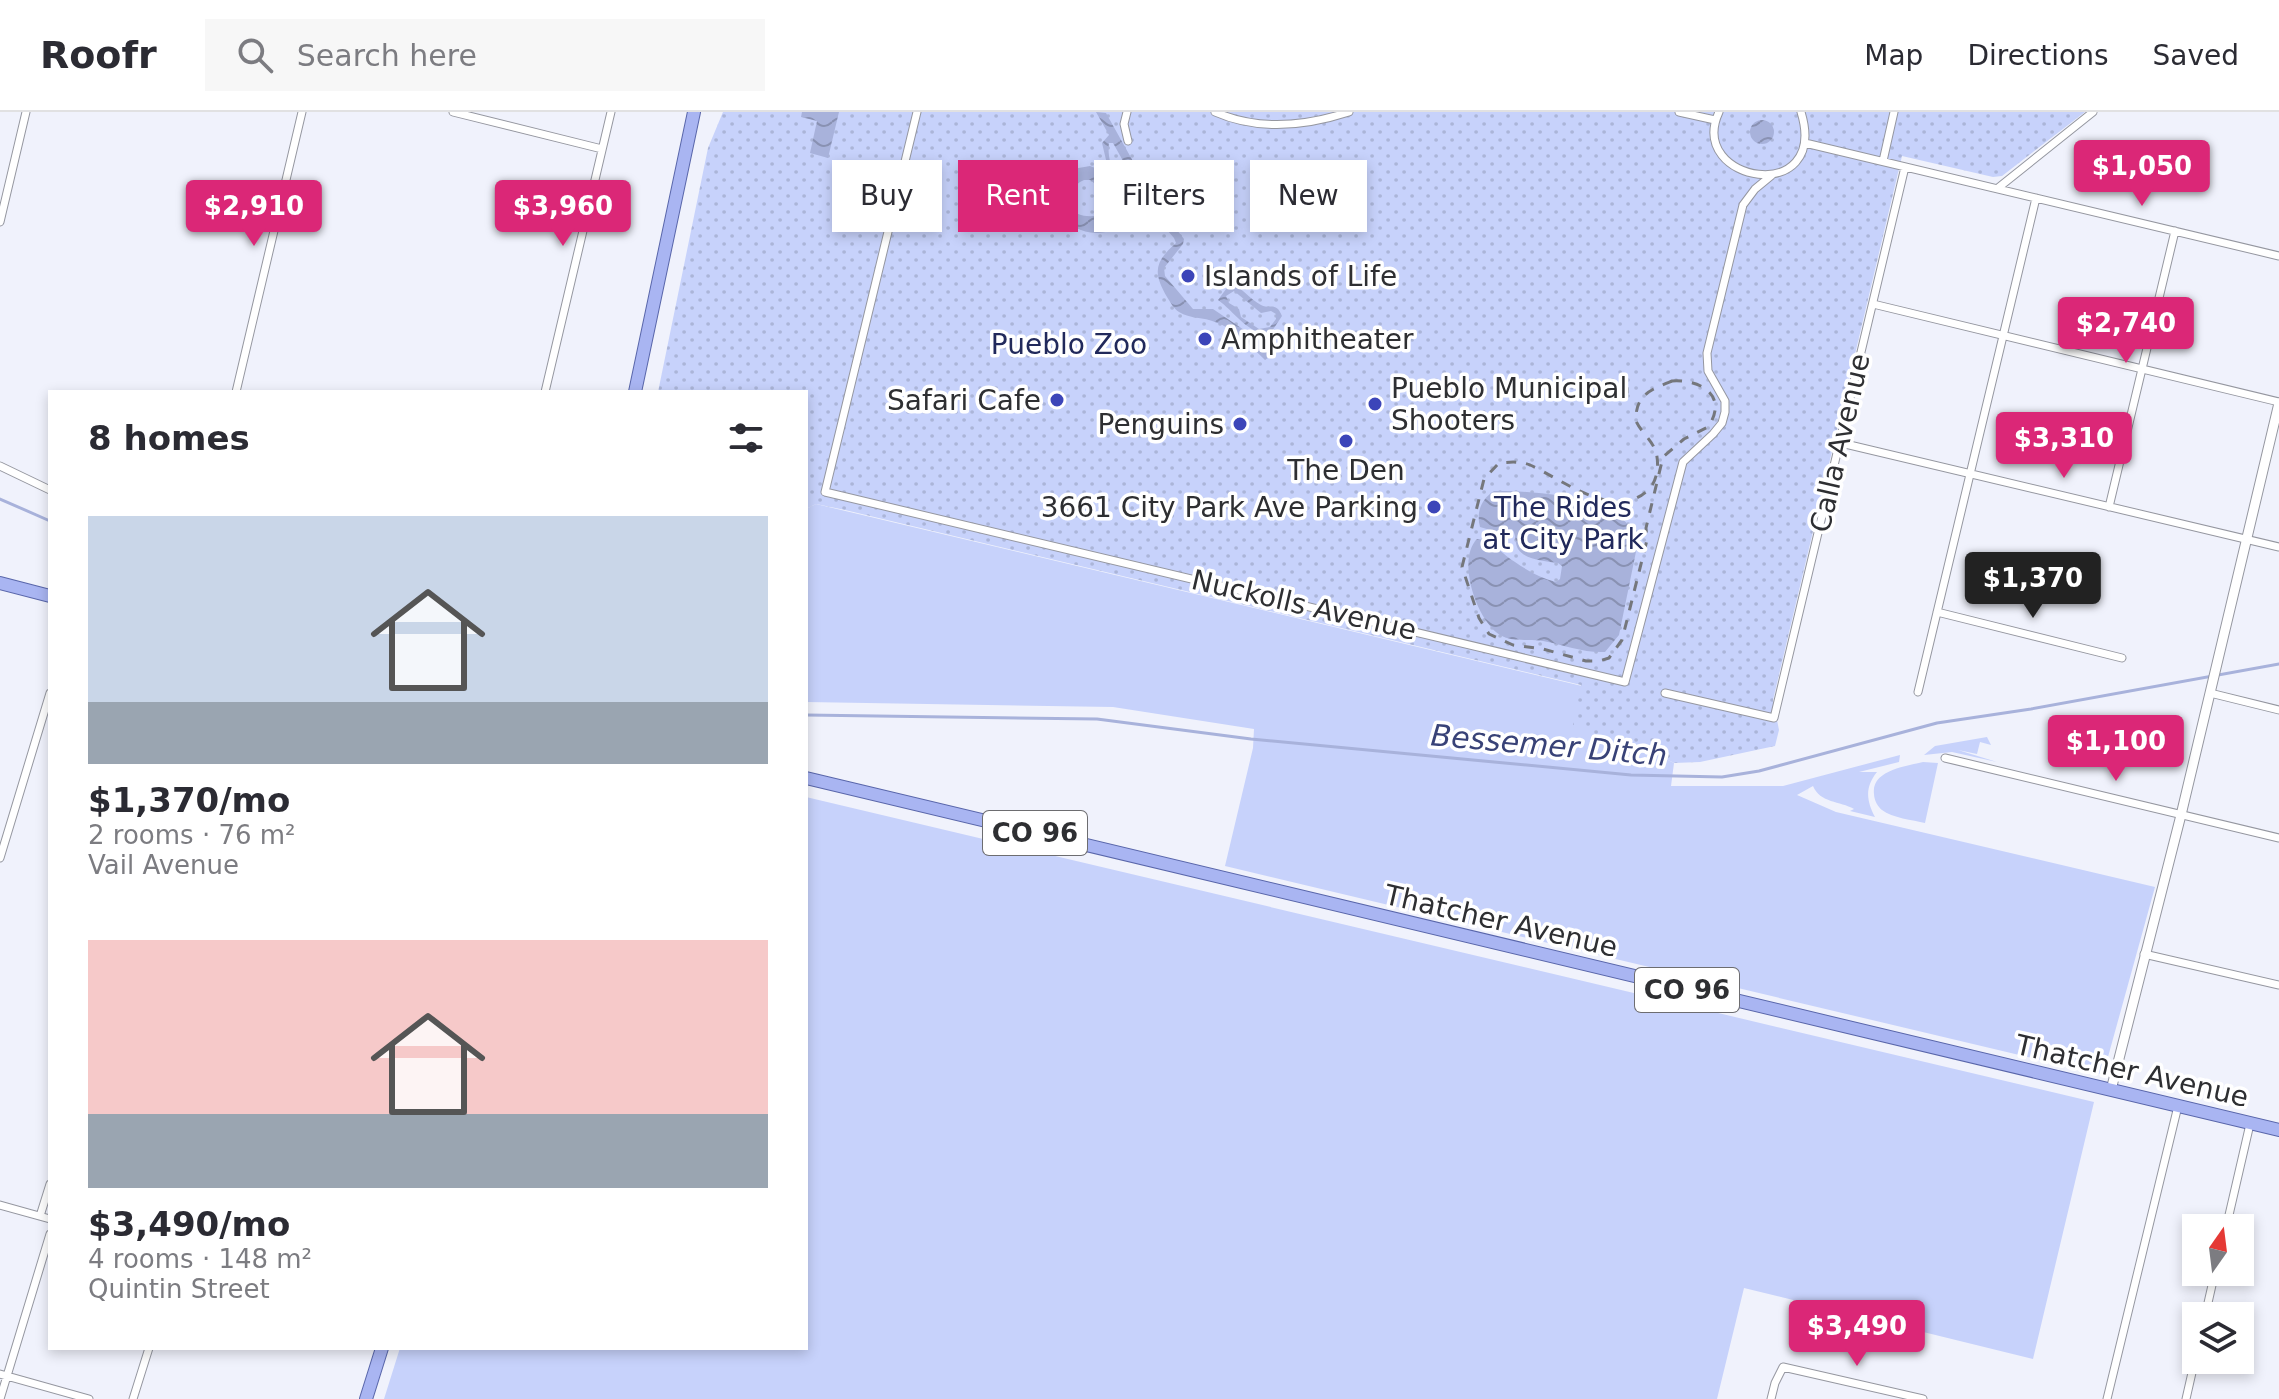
<!DOCTYPE html>
<html lang="en">
<head>
<meta charset="utf-8">
<style>
	body { margin:0; font-family:"DejaVu Sans",sans-serif; background:#f7f7f7; color:#2b2b33; height:100vh; display:flex; flex-direction:column; font-size:30px; white-space:nowrap }
	* { box-sizing:border-box; margin:0 }
	p { font-size:26px; color:#7c7c81 }
	.icon { flex:none; width:44px; height:44px; fill:none; stroke:currentColor; stroke-width:2; stroke-linecap:round; stroke-linejoin:round }
	.map { position:relative; flex:1; overflow:hidden }
	.drawer { position:absolute; left:48px; top:278px; width:760px; height:960px; display:flex; flex-direction:column; background:#fff; border-radius:0px; box-shadow:0 4px 12px #0003 }
	.drawer>* { flex:none }
	.banner { position:absolute; left:832px; top:48px; width:760px; height:72px; display:flex; gap:16px }
	.needle { width:52px; rotate:14deg }
	.buttons { position:absolute; left:2182px; top:1102px; display:grid; gap:16px }
	.buttons a { display:grid; place-items:center; width:72px; height:72px; border-radius:0px; background:#fff; box-shadow:0 4px 12px #0003; font-size:40px }
	.price { position:absolute; translate:-50% -68px; padding:0 18px; border-radius:8px; background:#db2777; color:#fff; font-size:26px; line-height:52px; filter:drop-shadow(0 2px 4px #0008) }
	.price::after { content:''; position:absolute; left:50%; top:48px; width:24px; height:18px; margin-left:-12px; background:inherit; clip-path:polygon(0 0,100% 0,50% 100%) }
	.price.selected { background:#222; color:#fff }
	ul { padding:0; list-style:none }
	li { display:grid; align-content:center; gap:16px; height:424px; padding:0 40px }
	li span { display:grid; place-items:center; height:248px; border-radius:0px; color:#555 }
	li>.icon { margin-inline-start:auto }
	span .icon { width:144px; height:144px; fill:#fffc; stroke-width:1 }
	li b { font-size:34px }
	h2 { display:flex; justify-content:space-between; align-items:center; height:96px; padding:0 40px; font-size:34px }
	.chip { padding:0 28px; border-radius:0px; background:#fff; box-shadow:0 4px 12px #0003; font-size:28px; line-height:72px }
	.chip.selected { background:#db2777; color:#fff }
	header { display:flex; align-items:center; gap:48px; box-sizing:border-box; height:112px; padding:0 40px; background:#fff; border-bottom:2px solid #e1e1e2 }
	header strong { font-size:38px }
	nav { display:flex; gap:44px; margin-inline-start:auto; font-size:28px }
	.search { width:560px; height:72px; background:#f7f7f7; display:flex; align-items:center; gap:20px; box-sizing:border-box; padding:0 28px; border-radius:0px; color:#7c7c81; font-size:30px }
	.map>svg:first-child { display:block }
	.grass { fill:#c7d2fb }
	.park { fill:url(#park-dots) }
	.water { fill:url(#water-waves); fill-rule:evenodd }
	.lines { fill:none; stroke-linecap:round; stroke-linejoin:round }
	.stream { stroke:#a8b2db; stroke-width:3 }
	.minor-casing { stroke:#9597a0; stroke-width:9 }
	.tertiary-casing { stroke:#9597a0; stroke-width:11 }
	.primary-casing { stroke:#5966aa; stroke-width:14 }
	.minor { stroke:#fff; stroke-width:7 }
	.tertiary { stroke:#fff; stroke-width:9 }
	.primary { stroke:#a9b5f2; stroke-width:12 }
	.rail { stroke:#75777c; stroke-width:3; stroke-dasharray:10 10; stroke-linecap:butt }
	.poi-dot { fill:#3c45b9; stroke:#fff; stroke-width:3 }
	.labels { text-anchor:middle; dominant-baseline:central; stroke-width:7; stroke-linejoin:round; paint-order:stroke }
	.shield { fill:#fff; stroke:#6d6d70; stroke-width:2 }
	.shield-label { font-size:26px; font-weight:bold; fill:#2e2f32 }
	.poi-label { font-size:28px; fill:#2e2f32; stroke:#fff; text-anchor:start }
	.park-label { font-size:28px; fill:#21295b; stroke:#fff }
	.street-label { font-size:28px; fill:#2e2f32; stroke:#fff }
	.water-label { font-size:30px; font-style:italic; fill:#384277; stroke:#fff }
</style>
</head>
<body>
<header>
<strong>Roofr</strong>
<div class="search"><svg class="icon" aria-label="search" viewBox="0 0 24 24"><circle cx="10" cy="10" r="6"/><path d="M15 15l6 6"/></svg>Search here</div>
<nav><a>Map</a><a>Directions</a><a>Saved</a></nav>
</header>
<div class="map">
<svg width="2279" height="1287" viewBox="0 0 2279 1287">
	<defs>
		<pattern id="park-dots" width="8" height="8" patternUnits="userSpaceOnUse" patternTransform="scale(2)"><rect width="8" height="8" fill="#c7d2fb"/><path d="M2 2h.1M6 6h.1" fill="none" stroke="#abb5d8" stroke-width="1.8" stroke-linecap="round"/></pattern>
		<pattern id="water-waves" width="16" height="10" patternUnits="userSpaceOnUse" patternTransform="scale(2)"><rect width="16" height="10" fill="#a8b2db"/><path d="M0 5q4-4 8 0t8 0" fill="none" stroke="#8991b2"/></pattern>
	</defs>
	<rect width="100%" height="100%" fill="#f0f2fc"/>
	<path class="grass" d="M 816,392 L 1582,574 L 1627,635 L 1646,637 L 1674,651 L 1671,674 L 1783,674 L 1900,643 L 1899,650 L 1859,660 L 1877,660 C 1865,675 1866,688 1875,705 L 1850,699 L 1854,697 C 1840,689 1820,691 1813,674 L 1797,683 L 1836,700 L 2155,775 L 2103,963 L 1225,754 L 1253,636 L 1254,617 L 1113,595 L 806,590 L 806,397 Z
		M 1987,625 L 1991,633 L 1980,630 L 1977,642 L 1958,638 L 1997,650 L 1952,640 L 1924,643 L 1935,634 Z
		M 1923,650 L 1938,651 L 1925,711 C 1913,708 1892,706 1882,698 C 1878,695 1874,688 1874,682 C 1871,658 1907,654 1923,650 Z
		M 806,685 L 2094,990 L 2033,1247 L 1744,1176 L 1717,1287 L 384,1287 L 400,1236 L 806,1236 Z"/>
	<path class="park" d="M 723,0 L 2085,0 L 2002,64 L 1993,65 L 1902,44 L 1773,588 L 1779,618 L 1775,634 L 1700,650 L 1674,651 L 1646,637 L 1627,635 L 1573,613 L 1581,573 L 845,398 L 816,392 L 806,397 L 806,280 L 658,280 L 708,36 Z"/>
	<path class="water" d="M 802,0 L 839,0 L 828,46 L 810,41 L 817,9 L 801,5 Z
		M 1096,0 L 1106,1 L 1158,94 L 1184,127 L 1183,132 L 1164,156 L 1165,164 L 1193,197 L 1213,197 L 1256,226 L 1274,242 L 1265,248 C 1251,234 1235,217 1215,210 C 1204,205 1190,207 1179,200 C 1173,196 1171,191 1167,185 C 1153,161 1154,150 1176,131 L 1174,126 L 1146,94 L 1125,85 L 1107,52 L 1102,31 L 1109,23 ZM 1109,31 L 1113,31 L 1141,81 L 1141,85 C 1119,80 1106,52 1109,31 Z
		M1750 20a12 12 0 1 1 24 0a12 12 0 1 1-24 0Z
		M 1090,54 L 1103,59 L 1122,93 L 1113,118 C 1088,126 1075,117 1055,101 L 1063,63 L 1067,58 ZM 1084,68 L 1091,68 C 1101,78 1108,88 1103,102 C 1092,106 1076,105 1069,95 C 1071,82 1072,73 1084,68 Z
		M 1233,172 C 1243,177 1251,188 1261,193 C 1271,198 1276,189 1282,204 L 1270,222 C 1248,223 1234,199 1218,188 L 1229,173 ZM 1234,179 L 1261,201 L 1271,199 L 1276,202 L 1276,207 L 1270,215 L 1259,217 L 1241,205 L 1239,197 L 1229,191 L 1226,184 Z
		M 1494,379 C 1522,378 1590,384 1612,399 C 1623,406 1631,415 1639,425 L 1619,523 L 1605,540 C 1584,541 1564,533 1543,529 C 1528,526 1514,531 1500,523 C 1477,509 1456,448 1477,427 C 1491,427 1503,443 1515,450 C 1528,459 1541,466 1556,470 L 1560,467 L 1562,454 L 1558,451 C 1546,449 1525,448 1518,437 C 1514,429 1517,424 1512,417 L 1497,420 L 1480,415 C 1476,401 1481,387 1494,379 Z"/>
	<g class="lines">
		<path class="stream" d="M 0,387 L 50,409
			M 806,603 L 1097,607 L 1251,627 L 1631,663 L 1722,665 L 1759,659 L 1937,611 L 2031,597 L 2279,552"/>
		<g class="minor-casing">
			<path id="minor" d="M 453,0 L 602,37
				M 917,0 L 825,380 L 1625,570 L 1683,350 L 1713,322 L 1722,311 L 1725,300 L 1725,289 L 1708,259 L 1707,241 L 1743,93 L 1755,77 L 1772,63
				M 1127,0 L 1124,12 L 1128,29
				M 1215,0 C 1258,19 1306,14 1349,0
				M 1679,0 L 1715,8
				M 1719,0 C 1686,71 1830,95 1801,0
				M 1805,31 L 2279,144
				M 1883,49 L 1894,0
				M 1998,76 L 2093,0
				M 0,110 L 26,0
				M 1873,192 L 2279,290
				M 236,280 L 302,0
				M 545,280 L 611,0
				M 1841,331 L 2279,435
				M 0,354 L 50,378
				M 2109,395 L 2175,119
				M 1937,500 L 2122,546
				M 1918,580 L 2036,86
				M 1665,581 L 1774,606 L 1905,55
				M 2210,581 L 2279,598
				M 1945,646 L 2279,726
				M 0,746 L 50,581
				M 2144,842 L 2279,873
				M 0,1093 L 50,1107
				M 40,1104 L 50,1072
				M 2226,1116 L 2250,1012
				M 2205,1204 L 2215,1160
				M 0,1262 L 89,1287
				M 0,1287 L 50,1122
				M 133,1287 L 149,1236
				M 1771,1287 L 1775,1271 L 1783,1255 L 1923,1287
				M 2107,1287 L 2178,994
				M 2186,1287 L 2196,1243"/>
		</g>
		<g class="tertiary-casing">
			<path id="tertiary" d="M 2111,978 L 2181,703 L 2279,291"/>
		</g>
		<g class="primary-casing">
			<path id="primary" d="M 635,280 L 694,0
				M 0,471 L 50,484
				M 806,666 L 2279,1018
				M 366,1287 L 382,1236"/>
		</g>
		<use href="#minor" class="minor"/>
		<use href="#tertiary" class="tertiary"/>
		<use href="#primary" class="primary"/>
		<path class="rail" d="M 1672,269 C 1701,267 1729,284 1708,315 L 1684,327 L 1663,345 L 1646,416 L 1647,428 L 1622,528 L 1609,546 L 1599,549 L 1586,549 L 1543,537 L 1513,533 L 1489,522 L 1479,506 L 1462,455 L 1484,367 L 1499,351 C 1510,350 1520,349 1530,353 C 1562,367 1617,412 1650,376 C 1658,367 1659,351 1656,340 C 1652,328 1641,320 1636,309 C 1635,283 1650,278 1672,269 Z
			M 1603,271 L 1627,276 L 1627,283 C 1621,288 1606,283 1600,278 Z"/>
	</g>
	<g class="poi-dot">
		<circle cx="1188" cy="164" r="8"/>
		<circle cx="1205" cy="227" r="8"/>
		<circle cx="1057" cy="288" r="8"/>
		<circle cx="1375" cy="292" r="8"/>
		<circle cx="1240" cy="312" r="8"/>
		<circle cx="1346" cy="329" r="8"/>
		<circle cx="1434" cy="395" r="8"/>
	</g>
	<g class="labels">
		<g class="shield">
			<rect x="983" y="699" width="104" height="44" rx="6"/>
			<rect x="1635" y="856" width="104" height="44" rx="6"/>
		</g>
		<g class="shield-label">
			<text x="1035" y="721">CO 96</text>
			<text x="1687" y="878">CO 96</text>
		</g>
		<g class="poi-label">
			<text x="1204" y="164">Islands of Life</text>
			<text x="1221" y="227">Amphitheater</text>
			<text x="1391" y="276">Pueblo Municipal<tspan x="1391" dy="32">Shooters</tspan></text>
			<text x="1041" y="288" text-anchor="end">Safari Cafe</text>
			<text x="1224" y="312" text-anchor="end">Penguins</text>
			<text x="1346" y="358" text-anchor="middle">The Den</text>
			<text x="1418" y="395" text-anchor="end">3661 City Park Ave Parking</text>
		</g>
		<g class="park-label">
			<text x="1069" y="232">Pueblo Zoo</text>
			<text x="1563" y="395">The Rides<tspan x="1563" dy="32">at City Park</tspan></text>
		</g>
		<g class="street-label">
			<text transform="translate(1840 331) rotate(-77)">Calla Avenue</text>
			<text transform="translate(1304 493) rotate(13)">Nuckolls Avenue</text>
			<text transform="translate(1501 809) rotate(13)">Thatcher Avenue</text>
			<text transform="translate(2132 959) rotate(13)">Thatcher Avenue</text>
		</g>
		<g class="water-label">
			<text transform="translate(1549 633) rotate(5)">Bessemer Ditch</text>
		</g>
	</g>
</svg>
<div class="buttons">
<a><svg class="needle" viewBox="-14 -14 28 28"><path d="M0-13l5 13h-10z" fill="#e53935"/><path d="M0 13l5-13h-10z" fill="#7c7c81"/></svg></a>
<a><svg class="icon" aria-label="layers" viewBox="0 0 24 24"><path d="M12 4l9 5-9 5-9-5zM3 14l9 5 9-5"/></svg></a>
</div>
<b class="price" style="left:2142px;top:96px">$1,050</b>
<b class="price" style="left:254px;top:136px">$2,910</b>
<b class="price" style="left:563px;top:136px">$3,960</b>
<b class="price" style="left:2126px;top:253px">$2,740</b>
<b class="price" style="left:2064px;top:368px">$3,310</b>
<b class="price selected" style="left:2033px;top:508px">$1,370</b>
<b class="price" style="left:2116px;top:671px">$1,100</b>
<b class="price" style="left:1857px;top:1256px">$3,490</b>
<div class="banner">
<a class="chip">Buy</a>
<a class="chip selected">Rent</a>
<a class="chip">Filters</a>
<a class="chip">New</a>
</div>
<section class="drawer">
<h2>8 homes<svg class="icon" aria-label="filters" viewBox="0 0 24 24"><path d="M4 7h16M4 17h16"/><circle cx="9" cy="7" r="2"/><circle cx="15" cy="17" r="2"/></svg></h2>
<ul>
<li><span style="background:linear-gradient(#c9d6e8 75%,#9aa5b1 0)"><svg class="icon" aria-label="home" viewBox="0 0 24 24"><path d="M3 11l9-7 9 7M6 9v11h12V9"/></svg></span><div><b>$1,370/mo</b><p>2 rooms · 76 m²</p><p>Vail Avenue</p></div></li>
<li><span style="background:linear-gradient(#f6c9c9 70%,#9aa5b1 0)"><svg class="icon" aria-label="home" viewBox="0 0 24 24"><path d="M3 11l9-7 9 7M6 9v11h12V9"/></svg></span><div><b>$3,490/mo</b><p>4 rooms · 148 m²</p><p>Quintin Street</p></div></li>
</ul>
</section>
</div>
</body>
</html>
